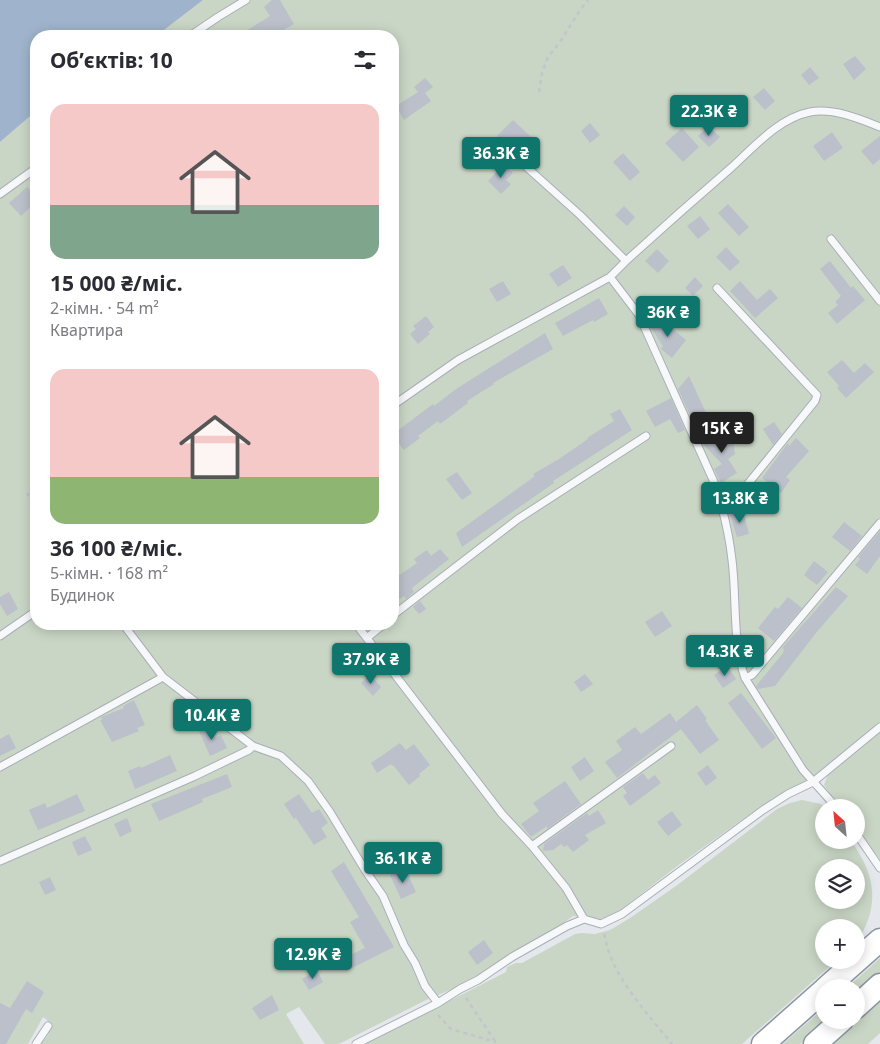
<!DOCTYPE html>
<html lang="uk">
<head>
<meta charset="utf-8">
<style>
	body { margin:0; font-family:"Noto Sans",sans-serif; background:#f2f2f3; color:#2b2b33; height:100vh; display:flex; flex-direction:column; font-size:19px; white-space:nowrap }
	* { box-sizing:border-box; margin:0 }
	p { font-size:16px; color:#7c7c81 }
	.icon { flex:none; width:28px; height:28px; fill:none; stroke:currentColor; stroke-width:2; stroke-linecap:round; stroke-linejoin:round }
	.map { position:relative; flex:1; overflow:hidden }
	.drawer { position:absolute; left:30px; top:30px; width:369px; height:600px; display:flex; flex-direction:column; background:#fff; border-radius:20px; box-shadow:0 2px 12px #0003 }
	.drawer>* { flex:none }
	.needle { width:32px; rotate:333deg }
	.tools { position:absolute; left:815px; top:799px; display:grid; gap:10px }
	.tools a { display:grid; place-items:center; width:50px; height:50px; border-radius:50%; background:#fff; box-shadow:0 2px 12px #0003; font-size:25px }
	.price { position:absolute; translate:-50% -42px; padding:0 11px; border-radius:5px; background:#0f766e; color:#fff; font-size:16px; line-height:32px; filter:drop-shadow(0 1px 2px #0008) }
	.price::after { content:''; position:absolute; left:50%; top:30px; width:15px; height:11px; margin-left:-8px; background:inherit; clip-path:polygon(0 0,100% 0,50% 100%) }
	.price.on { background:#222; color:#fff }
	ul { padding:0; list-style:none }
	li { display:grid; align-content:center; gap:10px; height:265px; padding:0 20px }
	li span { display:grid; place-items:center; height:155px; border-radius:15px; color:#555 }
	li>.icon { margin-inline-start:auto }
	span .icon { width:90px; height:90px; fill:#fffc; stroke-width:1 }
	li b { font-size:21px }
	h2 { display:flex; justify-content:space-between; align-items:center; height:60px; padding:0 20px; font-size:21px }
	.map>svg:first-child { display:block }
	.green { fill:#c9d6c5; fill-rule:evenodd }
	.water { fill:#9fb4cc }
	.building { fill:#bbc0ca }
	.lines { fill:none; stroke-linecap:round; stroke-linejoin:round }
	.service-casing { stroke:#a9aeb7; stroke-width:9 }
	.trunk-casing { stroke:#8b94a3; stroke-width:25 }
	.path { stroke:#c2c5cb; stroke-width:2.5; stroke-dasharray:4 4; stroke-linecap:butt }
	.service { stroke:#f7f8fa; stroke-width:7 }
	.trunk { stroke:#fff; stroke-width:22 }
</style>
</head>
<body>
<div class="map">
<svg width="880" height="1044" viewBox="0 0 880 1044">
	<rect width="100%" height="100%" fill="#e4e7ec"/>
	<path class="green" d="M 203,0 L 880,0 L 880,723 L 807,782 L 775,797 L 760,807 L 680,864 L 615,914 L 601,919 L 573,916 L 554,930 L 462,985 L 426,1000 L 339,1044 L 325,1044 L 299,1007 L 286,1014 L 304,1044 L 41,1044 L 48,1035 L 51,1026 L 46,1019 L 43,1017 L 28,1044 L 0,1044 L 0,142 L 36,111 L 36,624 L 392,624 L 392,36 L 152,36 L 164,30 Z
		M 880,731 L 880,859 L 856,829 L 856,808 L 838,807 L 824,785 L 829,772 Z
		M 802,800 L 821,804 L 824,807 L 824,840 L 850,840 C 877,875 880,908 856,943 L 856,928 L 824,928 L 824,960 L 837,960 L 742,1044 L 365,1044 L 506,972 L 507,967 L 516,963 L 522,963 L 575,934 L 582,933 L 595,934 L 610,930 L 630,918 L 676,886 L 777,809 L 790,803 ZM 824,868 L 856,868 L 856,900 L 824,900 Z
		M 880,958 L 880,973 L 856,994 L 856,988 L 847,988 Z
		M 880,998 L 880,1033 L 868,1044 L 830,1044 Z
		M 824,1008 L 824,1020 L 827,1020 L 800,1044 L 783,1044 Z"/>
	<path class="water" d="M 0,0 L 203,0 L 164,30 L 152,36 L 36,36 L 36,111 L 0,142 Z"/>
	<path class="building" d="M 272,0 L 280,0 L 294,24 L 273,36 L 238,36 L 270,16 L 264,7 Z
		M 855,56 L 866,69 L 854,80 L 843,64 Z
		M 810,67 L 819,78 L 809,85 L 801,75 Z
		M 425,78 L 433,87 L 425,93 L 431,101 L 404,120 L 396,106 L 418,92 L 414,87 Z
		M 764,88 L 775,101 L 765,110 L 753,97 Z
		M 513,120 L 531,137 L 515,152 L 497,136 Z
		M 590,123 L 600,135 L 590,143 L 581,131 Z
		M 708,126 L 720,137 L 709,147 L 698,136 Z
		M 682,128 L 699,147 L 683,162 L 665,143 Z
		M 832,132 L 843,148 L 824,161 L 813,146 Z
		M 880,136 L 880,159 L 873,165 L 861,151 Z
		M 623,153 L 640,172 L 630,181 L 613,162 Z
		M 504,164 L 513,173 L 506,180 L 511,184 L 501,194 L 488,181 Z
		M 27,187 L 36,197 L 36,202 L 21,216 L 9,203 Z
		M 728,204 L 749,227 L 739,236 L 718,213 Z
		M 624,206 L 635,217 L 627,226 L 615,215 Z
		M 700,216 L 710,229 L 698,239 L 687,226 Z
		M 726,247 L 740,262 L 730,271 L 716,257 Z
		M 657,249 L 669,261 L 658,273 L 645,261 Z
		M 830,261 L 851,288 L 853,286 L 865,300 L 837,324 L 828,313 L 838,305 L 835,302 L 841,296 L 820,269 Z
		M 563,265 L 572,278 L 558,287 L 549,274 Z
		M 695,277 L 703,286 L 693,296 L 685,288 Z
		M 503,281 L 511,294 L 497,302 L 489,289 Z
		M 740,281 L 757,300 L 770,289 L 778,298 L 755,318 L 730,291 Z
		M 599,298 L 608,314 L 594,322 L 593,320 L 563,336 L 555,323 Z
		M 426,316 L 434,327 L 428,332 L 430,334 L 418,344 L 410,334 L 416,329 L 413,326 Z
		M 662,320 L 686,340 L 672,358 L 661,349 L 663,346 L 651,328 Z
		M 545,333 L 553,349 L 493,383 L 494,384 L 467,401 L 468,403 L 440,424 L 438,421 L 418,436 L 420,438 L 404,450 L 392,435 L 433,404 L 434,406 L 456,389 Z
		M 842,360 L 854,373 L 865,363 L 874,372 L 846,398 L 837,388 L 839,386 L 827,372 Z
		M 689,376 L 707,415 L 694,424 L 678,389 Z
		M 671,398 L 685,430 L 678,433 L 670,419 L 655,427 L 646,411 Z
		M 620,409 L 632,430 L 553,481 L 554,483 L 462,547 L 456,533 L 535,476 L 533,474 L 559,459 L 588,439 L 587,438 L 614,421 L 610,414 Z
		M 774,422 L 782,434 L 773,445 L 763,429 Z
		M 731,428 L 735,454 L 727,460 L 729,460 L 737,473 L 721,483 L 714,469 L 722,464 L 702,443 L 714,431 L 719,442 Z
		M 796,438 L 809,451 L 786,477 L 790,480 L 781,493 L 762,478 L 788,443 L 789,446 Z
		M 457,472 L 472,493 L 462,500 L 446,479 Z
		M 743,511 L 749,534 L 737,537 L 730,515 Z
		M 844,522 L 862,536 L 850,551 L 832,537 Z
		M 880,531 L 880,556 L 867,574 L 855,565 L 860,559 L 858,557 Z
		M 440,549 L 449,559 L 412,588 L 414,592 L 406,599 L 404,596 L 392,604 L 392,580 L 417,563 L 414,559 L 427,550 L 431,556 Z
		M 814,561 L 828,572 L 817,585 L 804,575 Z
		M 836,587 L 848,596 L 816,633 L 775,686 L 758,689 L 756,686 L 783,653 L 784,649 L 782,648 Z
		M 9,592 L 18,609 L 7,616 L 0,604 L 0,597 Z
		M 788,597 L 802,608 L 774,641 L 758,628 L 775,607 L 778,609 Z
		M 420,601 L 426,609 L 419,614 L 413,607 Z
		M 662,611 L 672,626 L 655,637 L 645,622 Z
		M 723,649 L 731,660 L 718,669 L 711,658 Z
		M 727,666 L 736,679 L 723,688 L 714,675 Z
		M 585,674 L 593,684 L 581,692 L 574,682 Z
		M 370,675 L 381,687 L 373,696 L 361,683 Z
		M 741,693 L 776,738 L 762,749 L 728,703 Z
		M 134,700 L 145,725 L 137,728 L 139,731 L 112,742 L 100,720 L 102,720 L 101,717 L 124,708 L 123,706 Z
		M 697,705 L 707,719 L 705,720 L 719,740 L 700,754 L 677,724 L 681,729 L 617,778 L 605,762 L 622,750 L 616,741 L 635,727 L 641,734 L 670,713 L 676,722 Z
		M 210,726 L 215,738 L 221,735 L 227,748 L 210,756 L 199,731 Z
		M 9,734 L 16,748 L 0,756 L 0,739 Z
		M 400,743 L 406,750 L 414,744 L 430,765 L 419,774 L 420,776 L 409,785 L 393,765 L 392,766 L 391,764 L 377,773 L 371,763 Z
		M 170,755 L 177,771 L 135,789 L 128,771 L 140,766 L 141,768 Z
		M 585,757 L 594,771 L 580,781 L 571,767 Z
		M 708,765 L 717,778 L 706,786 L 697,773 Z
		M 643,773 L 648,780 L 655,775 L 661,783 L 630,806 L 623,796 L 627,793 L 623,787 Z
		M 227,774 L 232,787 L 202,799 L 203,802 L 159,821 L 151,804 Z
		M 565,781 L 581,804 L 547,829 L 547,826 L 531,837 L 521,824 L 539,811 L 533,803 Z
		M 77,794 L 85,811 L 38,830 L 29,810 L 45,803 L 47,808 Z
		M 299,794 L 312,813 L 319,809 L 328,823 L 321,828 L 327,837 L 314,845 L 296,818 L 294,819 L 284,804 Z
		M 598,810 L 606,823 L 585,835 L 589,840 L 573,852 L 567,845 L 564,847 L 561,844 L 553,850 L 543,851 L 544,844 L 587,813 L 589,816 Z
		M 672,811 L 682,825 L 668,836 L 657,822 Z
		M 127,818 L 132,831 L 120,837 L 114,824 Z
		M 85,836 L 92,850 L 78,856 L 72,842 Z
		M 344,862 L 394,947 L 346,971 L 340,960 L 365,948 L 350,922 L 359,917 L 331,871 Z
		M 405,868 L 416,892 L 401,899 L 390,875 Z
		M 50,877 L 56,890 L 45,895 L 39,882 Z
		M 484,940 L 493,953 L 477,965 L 468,952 Z
		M 317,970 L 323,982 L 309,990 L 302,979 Z
		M 27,981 L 44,992 L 32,1013 L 26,1009 L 6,1044 L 0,1044 L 0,1003 L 10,1008 Z
		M 272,995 L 279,1010 L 260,1020 L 252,1008 Z"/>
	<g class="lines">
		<g class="service-casing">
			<path id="service" d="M 190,36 L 218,17 L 246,0
				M 0,194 L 36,168
				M 831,239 L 880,301
				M 626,261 C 661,229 696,198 732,167 C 754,147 779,118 810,112 C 833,108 858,118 880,127
				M 610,277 L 639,315 L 714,482 C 723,508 729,533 732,560 C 737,599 732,640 745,678 L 803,770 L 837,808
				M 717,288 L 817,395 L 815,401 L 730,506 L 724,510
				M 392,406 L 458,360 L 610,277 L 626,261 L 580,215 L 522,163
				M 392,616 L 518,519 L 646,436
				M 123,624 L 163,677 L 253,746 L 281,756 L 308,781 L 330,812 L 365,870 L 383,896 L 404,945 L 415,963 L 425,986 L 438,1003
				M 356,624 L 502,814 L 532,846 L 566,888 L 584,919
				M 0,636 L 36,611
				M 368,637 L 384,624
				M 745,678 L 752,675 L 880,523
				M 0,767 L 163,677
				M 856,833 L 880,868
				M 532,846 L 671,746
				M 0,861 L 195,776 L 249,750 L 253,746
				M 36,1044 L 48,1026
				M 356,1044 L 438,1003 L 460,989 L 478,980 L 512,957 L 567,926 L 584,919 L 601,924 L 622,914 L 763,810 L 788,794 L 813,782 L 880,727"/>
		</g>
		<g class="trunk-casing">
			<path id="trunk" d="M 826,988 L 880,940
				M 856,1007 L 880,985
				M 763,1044 L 824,990
				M 815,1044 L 842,1020"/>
		</g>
		<path class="path" d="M 539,92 L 542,73 L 548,57 L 560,42 L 580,10 L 588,0
			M 27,493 L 36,506
			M 604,934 C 606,939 606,944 608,949 C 617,981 651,1018 672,1044
			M 466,998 L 497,1044
			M 438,1015 L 451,1029 L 496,1042"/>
		<use href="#service" class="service"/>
		<use href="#trunk" class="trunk"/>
	</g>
</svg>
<div class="tools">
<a><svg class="needle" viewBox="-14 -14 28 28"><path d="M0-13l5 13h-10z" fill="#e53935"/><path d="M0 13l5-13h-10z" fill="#7c7c81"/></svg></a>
<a><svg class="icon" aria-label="layers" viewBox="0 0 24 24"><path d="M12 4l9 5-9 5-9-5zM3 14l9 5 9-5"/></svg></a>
<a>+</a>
<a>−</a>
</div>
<b class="price" style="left:709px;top:137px">22.3K ₴</b>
<b class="price" style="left:501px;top:179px">36.3K ₴</b>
<b class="price" style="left:668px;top:338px">36K ₴</b>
<b class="price on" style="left:722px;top:454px">15K ₴</b>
<b class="price" style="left:740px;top:524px">13.8K ₴</b>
<b class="price" style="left:725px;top:677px">14.3K ₴</b>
<b class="price" style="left:371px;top:685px">37.9K ₴</b>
<b class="price" style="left:212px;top:741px">10.4K ₴</b>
<b class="price" style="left:403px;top:884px">36.1K ₴</b>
<b class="price" style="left:313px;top:980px">12.9K ₴</b>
<section class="drawer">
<h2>Об’єктів: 10<svg class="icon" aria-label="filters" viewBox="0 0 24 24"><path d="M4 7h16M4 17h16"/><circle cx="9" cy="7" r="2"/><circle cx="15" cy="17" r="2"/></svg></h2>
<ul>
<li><span style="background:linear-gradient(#f6c9c9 65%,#7fa58c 0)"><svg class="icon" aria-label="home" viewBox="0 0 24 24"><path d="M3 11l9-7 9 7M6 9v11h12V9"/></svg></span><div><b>15 000 ₴/міс.</b><p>2-кімн. · 54 m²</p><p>Квартира</p></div></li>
<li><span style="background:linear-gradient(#f6c9c9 70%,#8fb573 0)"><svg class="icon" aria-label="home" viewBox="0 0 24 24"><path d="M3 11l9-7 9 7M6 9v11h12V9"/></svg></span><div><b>36 100 ₴/міс.</b><p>5-кімн. · 168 m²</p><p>Будинок</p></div></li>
</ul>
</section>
</div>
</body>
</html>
